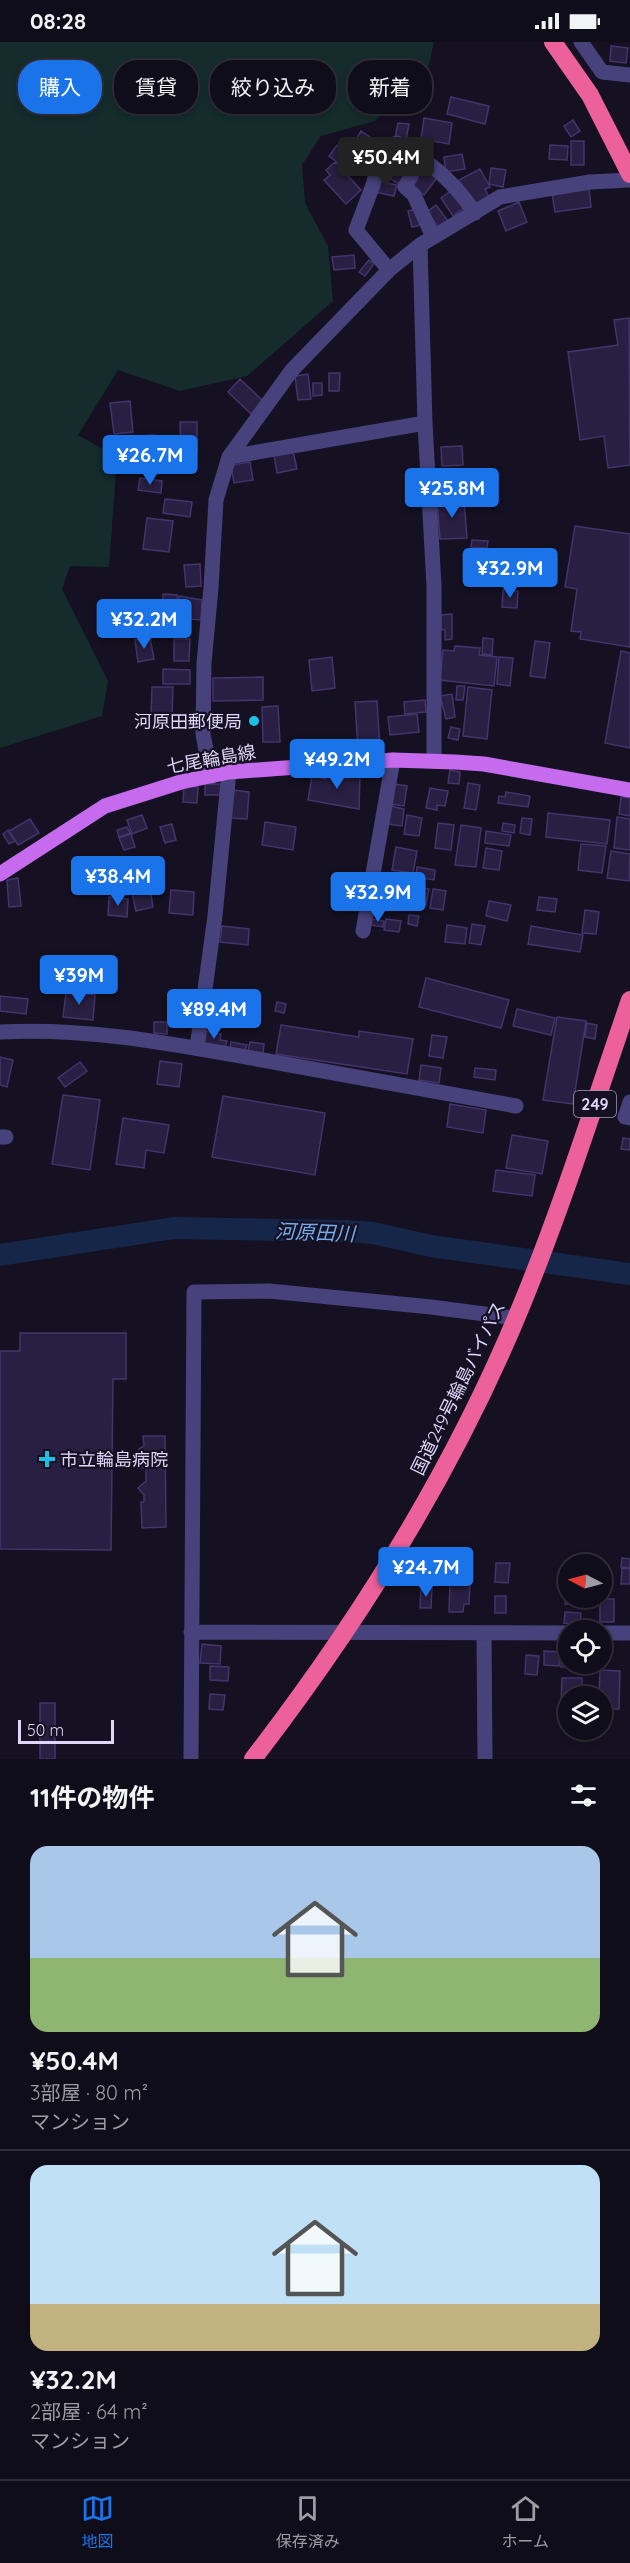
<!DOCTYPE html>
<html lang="ja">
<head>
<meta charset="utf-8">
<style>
	body { margin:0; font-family:Quicksand,"Noto Sans JP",sans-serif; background:#191623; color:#f1f3f6; height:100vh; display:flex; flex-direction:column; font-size:22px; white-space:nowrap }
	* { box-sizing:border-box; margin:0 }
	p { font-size:20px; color:#9c9ca2 }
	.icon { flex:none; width:33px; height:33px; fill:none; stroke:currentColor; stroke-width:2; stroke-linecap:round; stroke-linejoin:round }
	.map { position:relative; height:1717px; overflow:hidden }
	.sheet { display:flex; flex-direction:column; background:#100d1a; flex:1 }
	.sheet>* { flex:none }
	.hud { position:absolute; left:18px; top:18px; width:594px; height:54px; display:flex; gap:12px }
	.needle { width:39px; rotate:276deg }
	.controls { position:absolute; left:558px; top:1512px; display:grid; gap:12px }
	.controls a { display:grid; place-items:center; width:54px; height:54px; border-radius:50%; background:#100d1a; box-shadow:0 3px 9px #0003,0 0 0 2px #302d39; font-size:30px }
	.scale { position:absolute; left:18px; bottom:15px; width:96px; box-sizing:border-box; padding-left:6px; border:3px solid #ded7fa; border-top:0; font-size:16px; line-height:21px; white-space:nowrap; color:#ded7fa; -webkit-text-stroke:4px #151123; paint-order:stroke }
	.price { position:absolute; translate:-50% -51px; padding:0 14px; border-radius:6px; background:#1a73e8; color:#fff; font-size:20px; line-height:39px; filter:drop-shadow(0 2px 3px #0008) }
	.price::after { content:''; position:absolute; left:50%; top:36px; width:18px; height:14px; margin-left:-9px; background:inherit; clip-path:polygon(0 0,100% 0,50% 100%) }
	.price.on { background:#222; color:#fff }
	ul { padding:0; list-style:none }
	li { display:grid; align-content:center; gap:12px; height:318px; padding:0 30px }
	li+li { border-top:2px solid #302d39 }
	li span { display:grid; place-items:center; height:186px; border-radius:18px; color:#555 }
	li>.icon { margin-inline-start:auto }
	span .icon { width:108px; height:108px; fill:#fffc; stroke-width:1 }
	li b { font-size:26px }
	h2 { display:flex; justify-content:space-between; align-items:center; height:72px; padding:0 30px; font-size:26px }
	.tag { padding:0 21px; border-radius:24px; background:#100d1a; box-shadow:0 3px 9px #0003,0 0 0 2px #302d39; font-size:21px; line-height:54px }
	.tag.on { background:#1a73e8; color:#fff }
	.status { display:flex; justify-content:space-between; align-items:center; height:42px; padding:0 30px; background:#100d1a; direction:ltr }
	.status svg { height:16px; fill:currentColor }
	.dock { display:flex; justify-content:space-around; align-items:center; height:84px; border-top:2px solid #302d39; background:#100d1a; font-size:16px; color:#9c9ca2 }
	.dock a { display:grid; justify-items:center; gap:3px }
	.dock .on { color:#1a73e8 }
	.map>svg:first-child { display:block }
	.green { fill:#152b2c }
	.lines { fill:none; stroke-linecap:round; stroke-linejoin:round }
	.river { stroke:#162648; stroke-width:22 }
	.building { fill:#291f42; stroke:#43346b; stroke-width:1.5 }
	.minor { stroke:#48427c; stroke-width:15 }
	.major { stroke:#c66bee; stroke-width:15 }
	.highway { stroke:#ec6199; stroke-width:18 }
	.poi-dot { fill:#1bc1e3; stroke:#151123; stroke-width:2 }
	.labels { text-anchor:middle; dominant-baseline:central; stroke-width:4.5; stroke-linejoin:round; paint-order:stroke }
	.shield { fill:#151123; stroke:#a29cba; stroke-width:1.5 }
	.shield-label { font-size:16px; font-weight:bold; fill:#ded7fa }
	.poi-label { font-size:18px; fill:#ded7fa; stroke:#151123; text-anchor:end }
	.street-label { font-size:18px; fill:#ded7fa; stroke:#151123 }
	.water-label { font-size:20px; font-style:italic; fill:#72acee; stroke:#151123 }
</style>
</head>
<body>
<div class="status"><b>08:28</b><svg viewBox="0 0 49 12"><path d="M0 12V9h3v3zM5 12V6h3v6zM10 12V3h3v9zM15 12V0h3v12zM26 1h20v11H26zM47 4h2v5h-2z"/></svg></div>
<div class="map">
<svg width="630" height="1717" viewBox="0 0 630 1717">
	<rect width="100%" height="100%" fill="#151123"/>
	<path class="green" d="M 0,0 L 434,0 L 427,31 L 375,79 L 321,94 L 302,123 L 305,161 L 328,204 L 333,259 L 247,334 L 180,349 L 118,328 L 78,393 L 117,415 L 109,525 L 70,524 L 62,547 L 108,639 L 102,674 L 0,706 Z"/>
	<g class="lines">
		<path class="river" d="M 0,1213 L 174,1186 L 346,1189 L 373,1191 L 431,1204 L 630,1232"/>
	</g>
	<path class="building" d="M 611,4 L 628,6 L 626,21 L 610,19 Z
		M 451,55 L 489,64 L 485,82 L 447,72 Z
		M 424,76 L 452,81 L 449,102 L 421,97 Z
		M 573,78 L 580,89 L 571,95 L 564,84 Z
		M 398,81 L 409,82 L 406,98 L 395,96 Z
		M 361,89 L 373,97 L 366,108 L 354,101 Z
		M 571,99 L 584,99 L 584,123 L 571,123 Z
		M 337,103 L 353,115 L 345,126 L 329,114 Z
		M 550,103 L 568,104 L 567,118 L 549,117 Z
		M 398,104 L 416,114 L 401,143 L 383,133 Z
		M 462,112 L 465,127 L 446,130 L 444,115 Z
		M 335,120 L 361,148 L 346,162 L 324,138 L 330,133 L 326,128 Z
		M 426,123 L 439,133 L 424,153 L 410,143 Z
		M 491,126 L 506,128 L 503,145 L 489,142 Z
		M 480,127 L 490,145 L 485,147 L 489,155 L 473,163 L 459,138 Z
		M 377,139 L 397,143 L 394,154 L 375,150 Z
		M 455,146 L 467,164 L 453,174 L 441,156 Z
		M 589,146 L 591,165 L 555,170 L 552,151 Z
		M 519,160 L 527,180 L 506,189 L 498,169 Z
		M 436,163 L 448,179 L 439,186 L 427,170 Z
		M 417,167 L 421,183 L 412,185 L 408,169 Z
		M 354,213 L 355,226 L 334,228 L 332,215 Z
		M 369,218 L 374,222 L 365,234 L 359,230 Z
		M 629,276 L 630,423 L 608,426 L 604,394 L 580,398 L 568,310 L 618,303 L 614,278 Z
		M 329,331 L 340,331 L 339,349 L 329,349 Z
		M 308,332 L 311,357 L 298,358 L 295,334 Z
		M 240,337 L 263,359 L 251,372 L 228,350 Z
		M 313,341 L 322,341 L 322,353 L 313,354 Z
		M 130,359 L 133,390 L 114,392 L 110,361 Z
		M 180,380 L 197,380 L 197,410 L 181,410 Z
		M 155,393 L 158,424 L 138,425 L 136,394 Z
		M 462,404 L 463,423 L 442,424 L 441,405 Z
		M 293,409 L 297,427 L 277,431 L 274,413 Z
		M 250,420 L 253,438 L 234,441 L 231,423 Z
		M 140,436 L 162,439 L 161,451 L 138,448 Z
		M 165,457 L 192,460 L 190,475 L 163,471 Z
		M 464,457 L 467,496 L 440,497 L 437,458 Z
		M 147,476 L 173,479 L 169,510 L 143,507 Z
		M 575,484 L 630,492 L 630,605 L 580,597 L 581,590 L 571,589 L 577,547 L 565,545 Z
		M 472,498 L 488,499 L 487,506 L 471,505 Z
		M 493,520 L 528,525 L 525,544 L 491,539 Z
		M 200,522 L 201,544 L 186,545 L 184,523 Z
		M 503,548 L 518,549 L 517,566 L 502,565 Z
		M 163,552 L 177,553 L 177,562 L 163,562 Z
		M 179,554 L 202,558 L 201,578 L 177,576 Z
		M 146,559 L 152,589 L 133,593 L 126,563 Z
		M 452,572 L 452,597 L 445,598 L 445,588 L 441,588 L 441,573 Z
		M 150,596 L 154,617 L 138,620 L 135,598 Z
		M 483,596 L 493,597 L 492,613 L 482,612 Z
		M 174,597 L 190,597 L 189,619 L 174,619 Z
		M 535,599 L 550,601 L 545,636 L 530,634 Z
		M 455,604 L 480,606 L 479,613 L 497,615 L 494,644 L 440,638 L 443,608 L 454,609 Z
		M 621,609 L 630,611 L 630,706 L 605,701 Z
		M 332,615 L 335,646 L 312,649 L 309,618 Z
		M 499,615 L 513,616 L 510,644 L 497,642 Z
		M 163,627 L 190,628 L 190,642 L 163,642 Z
		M 263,635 L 263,658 L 213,659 L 213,636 Z
		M 457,644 L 465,644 L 463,658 L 456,658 Z
		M 152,645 L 173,645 L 172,675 L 151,674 Z
		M 468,645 L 492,648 L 487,697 L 463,694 Z
		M 452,652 L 455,675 L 446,677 L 440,654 Z
		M 425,658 L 426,670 L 405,672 L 404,660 Z
		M 377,659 L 380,707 L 358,708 L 355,660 Z
		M 278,664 L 280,700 L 263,700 L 262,665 Z
		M 417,672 L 419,690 L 390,693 L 388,675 Z
		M 451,685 L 460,687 L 458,698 L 448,696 Z
		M 450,728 L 460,730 L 459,742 L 448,741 Z
		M 326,732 L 360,732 L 359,767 L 308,758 L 312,734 L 326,737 Z
		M 468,741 L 480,743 L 476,768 L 464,766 Z
		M 205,742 L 222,742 L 222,753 L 205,753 Z
		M 394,742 L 407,744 L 404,764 L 391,762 Z
		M 184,744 L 198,745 L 197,761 L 183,760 Z
		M 430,746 L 448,749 L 445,764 L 437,763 L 437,768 L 426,766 Z
		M 233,748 L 249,750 L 247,777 L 231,776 Z
		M 506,750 L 530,754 L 528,765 L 498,761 L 499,754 L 505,755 Z
		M 621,755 L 630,756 L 630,774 L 619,772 Z
		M 391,764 L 404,767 L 402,784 L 388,782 Z
		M 548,771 L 610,778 L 607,802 L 546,795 Z
		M 142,773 L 147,786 L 132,792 L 127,778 Z
		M 407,773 L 422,776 L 419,794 L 404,792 Z
		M 617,775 L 630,777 L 630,808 L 614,806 Z
		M 522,776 L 532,777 L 530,793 L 520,791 Z
		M 30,777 L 39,791 L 18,803 L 9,789 Z
		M 265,780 L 296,785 L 293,808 L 262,803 Z
		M 438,781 L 454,783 L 451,808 L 435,806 Z
		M 503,781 L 515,783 L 514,791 L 502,789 Z
		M 172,782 L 176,798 L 165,801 L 160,785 Z
		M 461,783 L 481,786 L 476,825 L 455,823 Z
		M 127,785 L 130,791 L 119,795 L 117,788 Z
		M 8,788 L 15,799 L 9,802 L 3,792 Z
		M 486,789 L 511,793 L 509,804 L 485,801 Z
		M 131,792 L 135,805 L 124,808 L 119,796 Z
		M 581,802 L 606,804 L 602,831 L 578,828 Z
		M 396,805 L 417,809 L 413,831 L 392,828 Z
		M 486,806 L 502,809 L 499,828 L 483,826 Z
		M 611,809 L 630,812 L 629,839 L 607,836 Z
		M 134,821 L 156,824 L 154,840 L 132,837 Z
		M 417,825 L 435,828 L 434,838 L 416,835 Z
		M 18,836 L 21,864 L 9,865 L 7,838 Z
		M 377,841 L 399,845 L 397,860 L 375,856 Z
		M 417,845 L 429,847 L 426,863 L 414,861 Z
		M 150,846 L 153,865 L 136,869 L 132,850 Z
		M 402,847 L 412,848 L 410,863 L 400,861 Z
		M 433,847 L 446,849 L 443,868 L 430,866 Z
		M 171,848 L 194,850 L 193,873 L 169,871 Z
		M 109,855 L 128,857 L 127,875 L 108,873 Z
		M 539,855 L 557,857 L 555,870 L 537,868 Z
		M 489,859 L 511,863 L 507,879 L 486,874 Z
		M 585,868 L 599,870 L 596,892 L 582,891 Z
		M 409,873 L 419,874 L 417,884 L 408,882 Z
		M 372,877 L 384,879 L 383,885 L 371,883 Z
		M 386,877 L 401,879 L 399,890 L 384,888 Z
		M 472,882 L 485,884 L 481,903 L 469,901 Z
		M 447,883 L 467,886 L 465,902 L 445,900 Z
		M 222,884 L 249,887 L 248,903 L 220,900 Z
		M 531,884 L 583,893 L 580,910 L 528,902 Z
		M 426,936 L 509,958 L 501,986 L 419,965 Z
		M 66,950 L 95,953 L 93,978 L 63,975 Z
		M 0,954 L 28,957 L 26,972 L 0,969 Z
		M 277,960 L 286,962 L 284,971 L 275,969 Z
		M 517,967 L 555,976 L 551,993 L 513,984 Z
		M 207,973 L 217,975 L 215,986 L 205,984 Z
		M 557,975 L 586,979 L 573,1062 L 543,1058 Z
		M 154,980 L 167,980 L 167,992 L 154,991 Z
		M 587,981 L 597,983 L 595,997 L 585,995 Z
		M 281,983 L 359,995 L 359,989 L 413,997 L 407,1032 L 276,1012 Z
		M 206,989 L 221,992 L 220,998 L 227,999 L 225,1006 L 203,1002 Z
		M 432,993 L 447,995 L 443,1016 L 429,1014 Z
		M 231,1000 L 247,1003 L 245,1008 L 230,1006 Z
		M 250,1000 L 264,1002 L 263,1011 L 248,1009 Z
		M 0,1015 L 13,1018 L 7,1045 L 0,1043 Z
		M 160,1019 L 182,1022 L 179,1045 L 157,1042 Z
		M 80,1020 L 87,1029 L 65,1045 L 58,1036 Z
		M 421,1023 L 441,1026 L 439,1041 L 419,1038 Z
		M 475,1026 L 496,1028 L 495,1038 L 474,1035 Z
		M 63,1053 L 100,1058 L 90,1128 L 52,1122 Z
		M 223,1054 L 325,1071 L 315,1133 L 212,1115 Z
		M 450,1062 L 486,1068 L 483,1091 L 447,1085 Z
		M 123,1076 L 169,1083 L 164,1111 L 146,1108 L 144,1126 L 116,1122 Z
		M 512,1093 L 548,1099 L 542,1132 L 506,1126 Z
		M 623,1096 L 630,1097 L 630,1108 L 621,1107 Z
		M 496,1128 L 535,1133 L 532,1154 L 493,1149 Z
		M 20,1291 L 126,1291 L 126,1337 L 113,1337 L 111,1508 L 0,1507 L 0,1309 L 20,1309 Z
		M 143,1394 L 165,1394 L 166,1485 L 142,1486 L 141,1460 L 144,1460 L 144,1453 L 138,1446 L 146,1439 L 146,1426 L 139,1426 L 139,1407 L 144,1404 Z
		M 622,1516 L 630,1517 L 630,1526 L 621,1525 Z
		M 496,1521 L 510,1521 L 508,1541 L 495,1540 Z
		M 622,1526 L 630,1527 L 630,1542 L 621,1542 Z
		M 450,1541 L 470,1542 L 469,1562 L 464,1562 L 463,1570 L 449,1570 Z
		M 567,1542 L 568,1542 L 568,1556 L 587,1556 L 586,1563 L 565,1562 Z
		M 421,1545 L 432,1546 L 431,1566 L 420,1566 Z
		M 495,1554 L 506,1554 L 506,1571 L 495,1571 Z
		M 600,1557 L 614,1557 L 614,1580 L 600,1580 Z
		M 565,1570 L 581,1571 L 580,1583 L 564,1581 Z
		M 202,1602 L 221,1604 L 220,1622 L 200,1621 Z
		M 561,1606 L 568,1606 L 568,1622 L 573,1622 L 573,1625 L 561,1625 Z
		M 544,1609 L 560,1610 L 559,1624 L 544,1623 Z
		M 526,1613 L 539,1614 L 537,1633 L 525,1632 Z
		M 210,1624 L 229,1625 L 228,1639 L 210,1638 Z
		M 600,1628 L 620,1629 L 619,1667 L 602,1667 L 602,1654 L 599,1654 Z
		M 562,1636 L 582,1636 L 582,1654 L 568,1654 L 568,1663 L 561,1663 Z
		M 210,1652 L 225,1653 L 223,1668 L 209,1667 Z
		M 40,1661 L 55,1661 L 55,1717 L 40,1717 Z"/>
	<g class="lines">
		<path class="minor" d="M 581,0 L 602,30 L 630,33
			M 422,114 L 405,145 L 414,153 L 433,195
			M 420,203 L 425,381 L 434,544 L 434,719
			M 389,228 L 356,188 L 373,143 L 379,119 L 388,104 L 397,101 C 430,119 454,140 475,171
			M 229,415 L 425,381
			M 211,735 L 203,692 L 204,621 L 211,546 L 216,458 L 229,415 L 292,328 L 389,228 L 420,203 L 500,155 L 590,140 L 630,138
			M 363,889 L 393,718
			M 0,990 C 86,985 173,1002 257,1017 C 343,1033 430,1048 516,1064
			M 197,1006 L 215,874 L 229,730
			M 630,1060 L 625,1075 L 630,1076
			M 0,1095 L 6,1095
			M 191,1590 L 568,1591
			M 484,1591 L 485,1717
			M 602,1591 L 630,1591
			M 191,1717 L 194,1250 L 269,1249 L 431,1265 L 516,1276"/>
		<path class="major" d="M 0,832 L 105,764 L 181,740 L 229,730 L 393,718 L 455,720 L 484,722 L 630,748"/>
		<path class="highway" d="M 553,0 L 590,53 L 630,132
			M 253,1717 C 361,1577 455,1426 522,1262 C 563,1162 595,1060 630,958"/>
	</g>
	<g class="poi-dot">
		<circle cx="254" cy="679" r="6"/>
		<path d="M44 1408h6v6h6v6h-6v6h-6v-6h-6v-6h6z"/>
	</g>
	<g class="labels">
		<rect class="shield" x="574" y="1049" width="42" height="26" rx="4.5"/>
		<g class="shield-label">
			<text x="595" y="1062">249</text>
		</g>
		<g class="poi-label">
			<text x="242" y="679">河原田郵便局</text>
			<text x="60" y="1417" text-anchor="start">市立輪島病院</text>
		</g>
		<g class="street-label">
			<text transform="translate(211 717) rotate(-10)">七尾輪島線</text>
			<text transform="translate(458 1346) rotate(-64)">国道249号輪島バイパス</text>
		</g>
		<g class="water-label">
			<text transform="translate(315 1190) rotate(2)">河原田川</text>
		</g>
	</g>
</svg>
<div class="controls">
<a><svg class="needle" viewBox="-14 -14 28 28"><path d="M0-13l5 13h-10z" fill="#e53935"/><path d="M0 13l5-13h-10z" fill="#9c9ca2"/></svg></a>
<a><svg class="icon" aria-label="locate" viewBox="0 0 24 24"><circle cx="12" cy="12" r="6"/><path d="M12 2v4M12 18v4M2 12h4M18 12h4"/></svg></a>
<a><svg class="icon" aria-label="layers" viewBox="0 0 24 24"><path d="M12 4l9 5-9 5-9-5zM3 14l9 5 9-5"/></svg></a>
</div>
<div class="scale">50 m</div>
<b class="price on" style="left:386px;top:146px">¥50.4M</b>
<b class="price" style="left:150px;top:444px">¥26.7M</b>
<b class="price" style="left:452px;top:477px">¥25.8M</b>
<b class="price" style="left:510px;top:557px">¥32.9M</b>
<b class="price" style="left:144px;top:608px">¥32.2M</b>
<b class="price" style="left:337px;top:748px">¥49.2M</b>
<b class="price" style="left:118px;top:865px">¥38.4M</b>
<b class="price" style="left:378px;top:881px">¥32.9M</b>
<b class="price" style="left:79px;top:964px">¥39M</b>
<b class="price" style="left:214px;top:998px">¥89.4M</b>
<b class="price" style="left:426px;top:1556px">¥24.7M</b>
<div class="hud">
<a class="tag on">購入</a>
<a class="tag">賃貸</a>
<a class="tag">絞り込み</a>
<a class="tag">新着</a>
</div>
</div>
<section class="sheet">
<h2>11件の物件<svg class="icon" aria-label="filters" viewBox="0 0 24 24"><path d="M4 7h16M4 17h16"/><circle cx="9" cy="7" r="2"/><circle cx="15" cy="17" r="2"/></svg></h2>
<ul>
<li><span style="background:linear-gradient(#a9c7e8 60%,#8fb573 0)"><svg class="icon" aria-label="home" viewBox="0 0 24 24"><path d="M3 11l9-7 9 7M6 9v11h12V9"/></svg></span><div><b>¥50.4M</b><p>3部屋 · 80 m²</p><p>マンション</p></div></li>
<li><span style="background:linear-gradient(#bfe0f5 75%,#c2b280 0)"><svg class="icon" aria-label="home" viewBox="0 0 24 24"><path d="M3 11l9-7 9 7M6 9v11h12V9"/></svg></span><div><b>¥32.2M</b><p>2部屋 · 64 m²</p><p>マンション</p></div></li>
</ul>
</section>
<nav class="dock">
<a class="on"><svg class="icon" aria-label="map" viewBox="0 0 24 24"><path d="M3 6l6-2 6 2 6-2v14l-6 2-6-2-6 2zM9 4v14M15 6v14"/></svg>地図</a>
<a><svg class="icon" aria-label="saved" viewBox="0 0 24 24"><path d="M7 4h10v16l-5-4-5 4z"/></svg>保存済み</a>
<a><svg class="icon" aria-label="home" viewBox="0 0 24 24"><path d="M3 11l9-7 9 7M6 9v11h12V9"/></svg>ホーム</a>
</nav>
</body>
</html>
